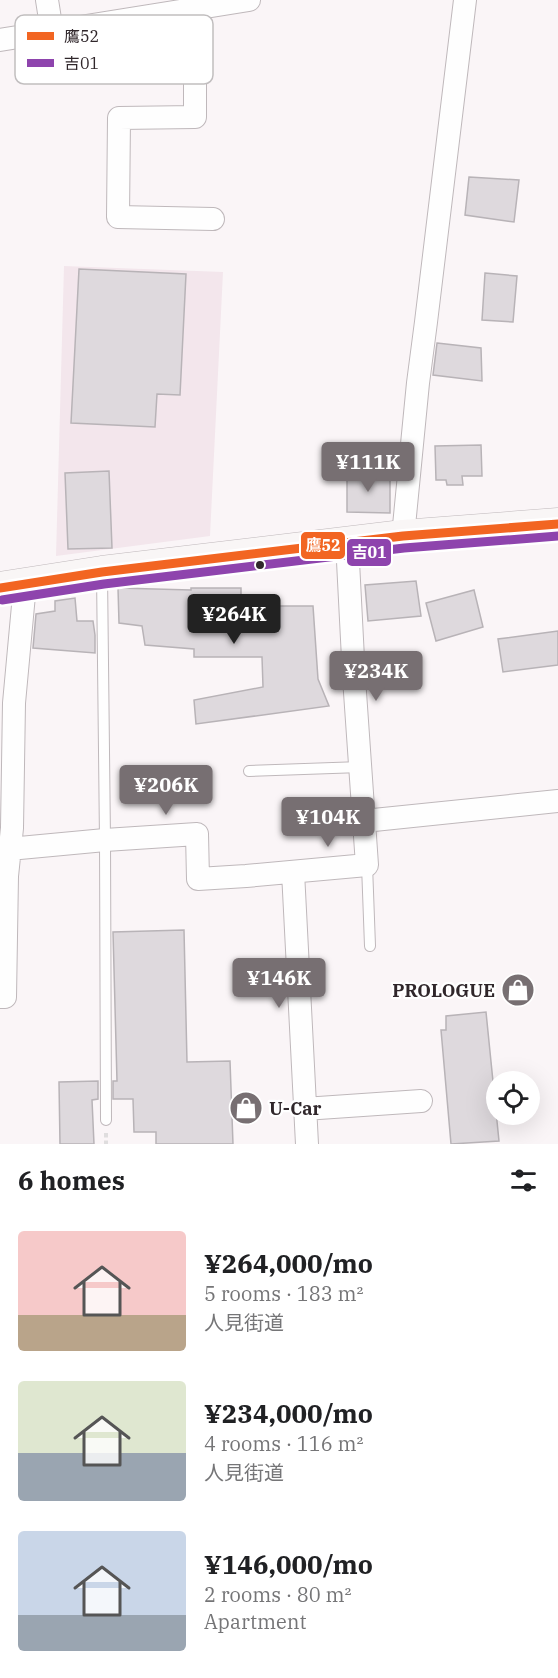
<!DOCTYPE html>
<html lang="en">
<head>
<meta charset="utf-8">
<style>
	body { margin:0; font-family:"IBM Plex Serif","Noto Sans JP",serif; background:#f6f6f6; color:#202124; height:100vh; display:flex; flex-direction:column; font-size:22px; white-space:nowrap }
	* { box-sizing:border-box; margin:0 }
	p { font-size:20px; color:#757577 }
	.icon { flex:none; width:33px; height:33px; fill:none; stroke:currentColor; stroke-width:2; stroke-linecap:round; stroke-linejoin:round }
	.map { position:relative; height:1144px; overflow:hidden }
	.panel { display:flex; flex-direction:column; background:#fff; flex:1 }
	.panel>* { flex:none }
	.buttons { position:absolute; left:486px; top:1071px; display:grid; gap:12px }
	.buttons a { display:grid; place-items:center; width:54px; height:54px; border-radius:50%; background:#fff; box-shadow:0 6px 24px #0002; font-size:30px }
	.price { position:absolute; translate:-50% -51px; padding:0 14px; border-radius:6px; background:#776f72; color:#fff; font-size:20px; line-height:39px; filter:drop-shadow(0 2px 3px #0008) }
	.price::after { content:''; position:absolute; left:50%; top:36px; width:18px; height:14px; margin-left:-9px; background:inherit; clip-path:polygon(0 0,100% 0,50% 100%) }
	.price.current { background:#222; color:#fff }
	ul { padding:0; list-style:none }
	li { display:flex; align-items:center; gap:18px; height:150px; padding:0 18px }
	li span { display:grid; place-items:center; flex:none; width:168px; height:120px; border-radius:6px; color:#555 }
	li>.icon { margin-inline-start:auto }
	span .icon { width:72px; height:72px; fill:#fffc; stroke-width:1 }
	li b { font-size:26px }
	h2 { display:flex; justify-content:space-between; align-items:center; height:72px; padding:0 18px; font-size:26px }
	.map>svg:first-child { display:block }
	.built { fill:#f3e6ec }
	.building { fill:#ded9dd; stroke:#b8b3b7; stroke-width:1.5 }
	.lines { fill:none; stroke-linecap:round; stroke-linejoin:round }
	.lane-casing { stroke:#bfb8bb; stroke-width:12 }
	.street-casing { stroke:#bfb8bb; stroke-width:24 }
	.secondary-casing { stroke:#bfb8bb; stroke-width:33 }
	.path { stroke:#dfddde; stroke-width:4; stroke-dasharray:4.5 3; stroke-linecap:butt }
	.lane { stroke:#fefefe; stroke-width:10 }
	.street { stroke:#fefefe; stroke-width:22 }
	.secondary { stroke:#f9f6f6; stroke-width:32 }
	.bus-1-casing { stroke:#fff; stroke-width:14 }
	.bus-2-casing { stroke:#fff; stroke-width:14 }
	.bus-1 { stroke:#f26522; stroke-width:9 }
	.bus-2 { stroke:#8e44ad; stroke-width:9 }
	.bus-dot { fill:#30272b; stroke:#fff; stroke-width:2 }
	.labels { text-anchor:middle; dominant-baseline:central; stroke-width:4.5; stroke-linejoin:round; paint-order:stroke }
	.poi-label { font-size:18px; font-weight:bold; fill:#30272b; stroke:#fff; text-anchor:end }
	.key { fill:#fff; stroke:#c1bebf; stroke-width:1.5 }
	.key-label { font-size:16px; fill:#30272b }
	.line-badge { stroke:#fff; stroke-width:2 }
	.badge-label { font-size:16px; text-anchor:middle; font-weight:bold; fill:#fff }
</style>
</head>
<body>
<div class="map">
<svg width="558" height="1144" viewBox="0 0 558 1144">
	<rect width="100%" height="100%" fill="#faf5f7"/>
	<path class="built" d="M 64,266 L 223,272 L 210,536 L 56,556 Z"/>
	<path class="building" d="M 469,177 L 519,180 L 514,222 L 465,215 Z
		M 79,269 L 186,274 L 180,395 L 157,394 L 155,427 L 71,423 Z
		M 485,273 L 517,276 L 513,322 L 482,320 Z
		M 437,343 L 481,348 L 482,381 L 433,375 Z
		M 481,445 L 482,476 L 462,476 L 463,485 L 447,485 L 446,480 L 436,480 L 435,446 Z
		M 109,471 L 112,548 L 68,549 L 65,473 Z
		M 347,473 L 390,474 L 390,513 L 347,512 Z
		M 416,581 L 421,616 L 368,621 L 365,585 Z
		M 118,588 L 191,590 L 191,588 L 241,588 L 241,606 L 313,606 L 318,679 L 329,706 L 196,724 L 194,700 L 263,687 L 262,657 L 194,657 L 194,649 L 145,645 L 142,626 L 119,623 Z
		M 474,590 L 483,627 L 436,641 L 426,603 Z
		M 75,598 L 77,621 L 93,621 L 95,635 L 95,653 L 33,648 L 36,614 L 55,611 L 55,601 Z
		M 558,631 L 558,665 L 503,672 L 498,639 Z
		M 184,930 L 187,1062 L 230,1061 L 233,1144 L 156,1144 L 156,1132 L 134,1132 L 133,1099 L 113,1099 L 113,1081 L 117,1081 L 113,932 Z
		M 486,1012 L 499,1141 L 451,1144 L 441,1030 L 446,1030 L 446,1016 Z
		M 98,1081 L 98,1099 L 92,1100 L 94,1144 L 60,1144 L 59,1082 Z"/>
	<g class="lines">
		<g class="lane-casing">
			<path id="lane" d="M 102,574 L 105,840 L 106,1120
				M 249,771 L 361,767
				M 367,865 L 370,946"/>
		</g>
		<g class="street-casing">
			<path id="street" d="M 47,0 L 52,32
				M 195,9 L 195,117 L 119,118 L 118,217 L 213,219
				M 0,40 L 249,0
				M 403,536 L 418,383 L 426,322 L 465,0
				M 364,821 L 558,801
				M 0,848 L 9,849 L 105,840 L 197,834 L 198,879 L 246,876 L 367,865 L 354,678 L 347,542
				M 293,872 L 307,1144
				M 0,997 L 5,997 L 7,876 L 12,828 L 14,703 L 25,584
				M 304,1109 L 421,1101"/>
		</g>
		<g class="secondary-casing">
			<path id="secondary" d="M 0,588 L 102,572 L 403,536 L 558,524"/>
		</g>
		<path class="path" d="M 106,1133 L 106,1144"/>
		<use href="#lane" class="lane"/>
		<use href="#street" class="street"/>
		<use href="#secondary" class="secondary"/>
		<g class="bus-1-casing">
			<path id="bus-1" d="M 0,588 L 102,572 L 403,536 L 558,524"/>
		</g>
		<g class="bus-2-casing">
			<path id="bus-2" d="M 2,600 L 104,584 L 404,548 L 558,536"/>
		</g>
		<use href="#bus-1" class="bus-1"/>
		<use href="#bus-2" class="bus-2"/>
	</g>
	<defs>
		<g id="shop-disc" transform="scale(1.725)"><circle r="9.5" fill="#776f72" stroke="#fff"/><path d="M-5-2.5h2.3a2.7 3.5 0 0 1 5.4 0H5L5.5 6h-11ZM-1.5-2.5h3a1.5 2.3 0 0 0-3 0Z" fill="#fff"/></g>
	</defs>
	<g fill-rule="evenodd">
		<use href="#shop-disc" x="518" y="990"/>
		<use href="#shop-disc" x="246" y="1108"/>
	</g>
	<circle class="bus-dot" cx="260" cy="565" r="5"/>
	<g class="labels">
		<g class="poi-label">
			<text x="495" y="990">PROLOGUE</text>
			<text x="269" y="1108" text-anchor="start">U-Car</text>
		</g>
	</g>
	<rect x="15" y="15" width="198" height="69" rx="9" class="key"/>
	<rect x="27" y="32" width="27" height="8" fill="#f26522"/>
	<rect x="27" y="59" width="27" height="8" fill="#8e44ad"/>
	<g class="key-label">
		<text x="64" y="42">鷹52</text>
		<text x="64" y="69">吉01</text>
	</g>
	<g class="line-badge">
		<rect x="300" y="531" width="46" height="29" rx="6" fill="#f26522"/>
		<rect x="346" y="538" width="46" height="29" rx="6" fill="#8e44ad"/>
	</g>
	<g class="badge-label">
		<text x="323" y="551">鷹52</text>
		<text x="369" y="558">吉01</text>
	</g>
</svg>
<div class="buttons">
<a><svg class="icon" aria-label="locate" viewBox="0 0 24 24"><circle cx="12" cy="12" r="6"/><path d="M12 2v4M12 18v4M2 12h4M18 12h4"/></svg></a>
</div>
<b class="price" style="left:368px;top:493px">¥111K</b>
<b class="price current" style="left:234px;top:645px">¥264K</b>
<b class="price" style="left:376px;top:702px">¥234K</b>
<b class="price" style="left:166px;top:816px">¥206K</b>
<b class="price" style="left:328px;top:848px">¥104K</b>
<b class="price" style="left:279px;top:1009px">¥146K</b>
</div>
<section class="panel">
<h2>6 homes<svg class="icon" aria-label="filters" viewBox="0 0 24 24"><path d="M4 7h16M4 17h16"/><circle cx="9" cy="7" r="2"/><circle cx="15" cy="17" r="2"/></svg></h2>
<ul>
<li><span style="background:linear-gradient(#f6c9c9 70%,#b9a48a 0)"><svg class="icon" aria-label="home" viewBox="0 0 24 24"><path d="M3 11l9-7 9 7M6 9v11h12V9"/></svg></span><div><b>¥264,000/mo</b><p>5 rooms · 183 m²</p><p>人見街道</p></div></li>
<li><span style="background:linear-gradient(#dfe7d0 60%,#9aa5b1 0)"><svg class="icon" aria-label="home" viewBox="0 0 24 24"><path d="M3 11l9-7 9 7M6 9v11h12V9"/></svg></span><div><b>¥234,000/mo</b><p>4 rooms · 116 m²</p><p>人見街道</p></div></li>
<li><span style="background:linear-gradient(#c9d6e8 70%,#9aa5b1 0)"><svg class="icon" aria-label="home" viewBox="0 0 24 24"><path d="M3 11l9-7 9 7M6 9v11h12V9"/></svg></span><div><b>¥146,000/mo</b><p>2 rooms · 80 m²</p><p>Apartment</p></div></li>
</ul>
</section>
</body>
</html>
